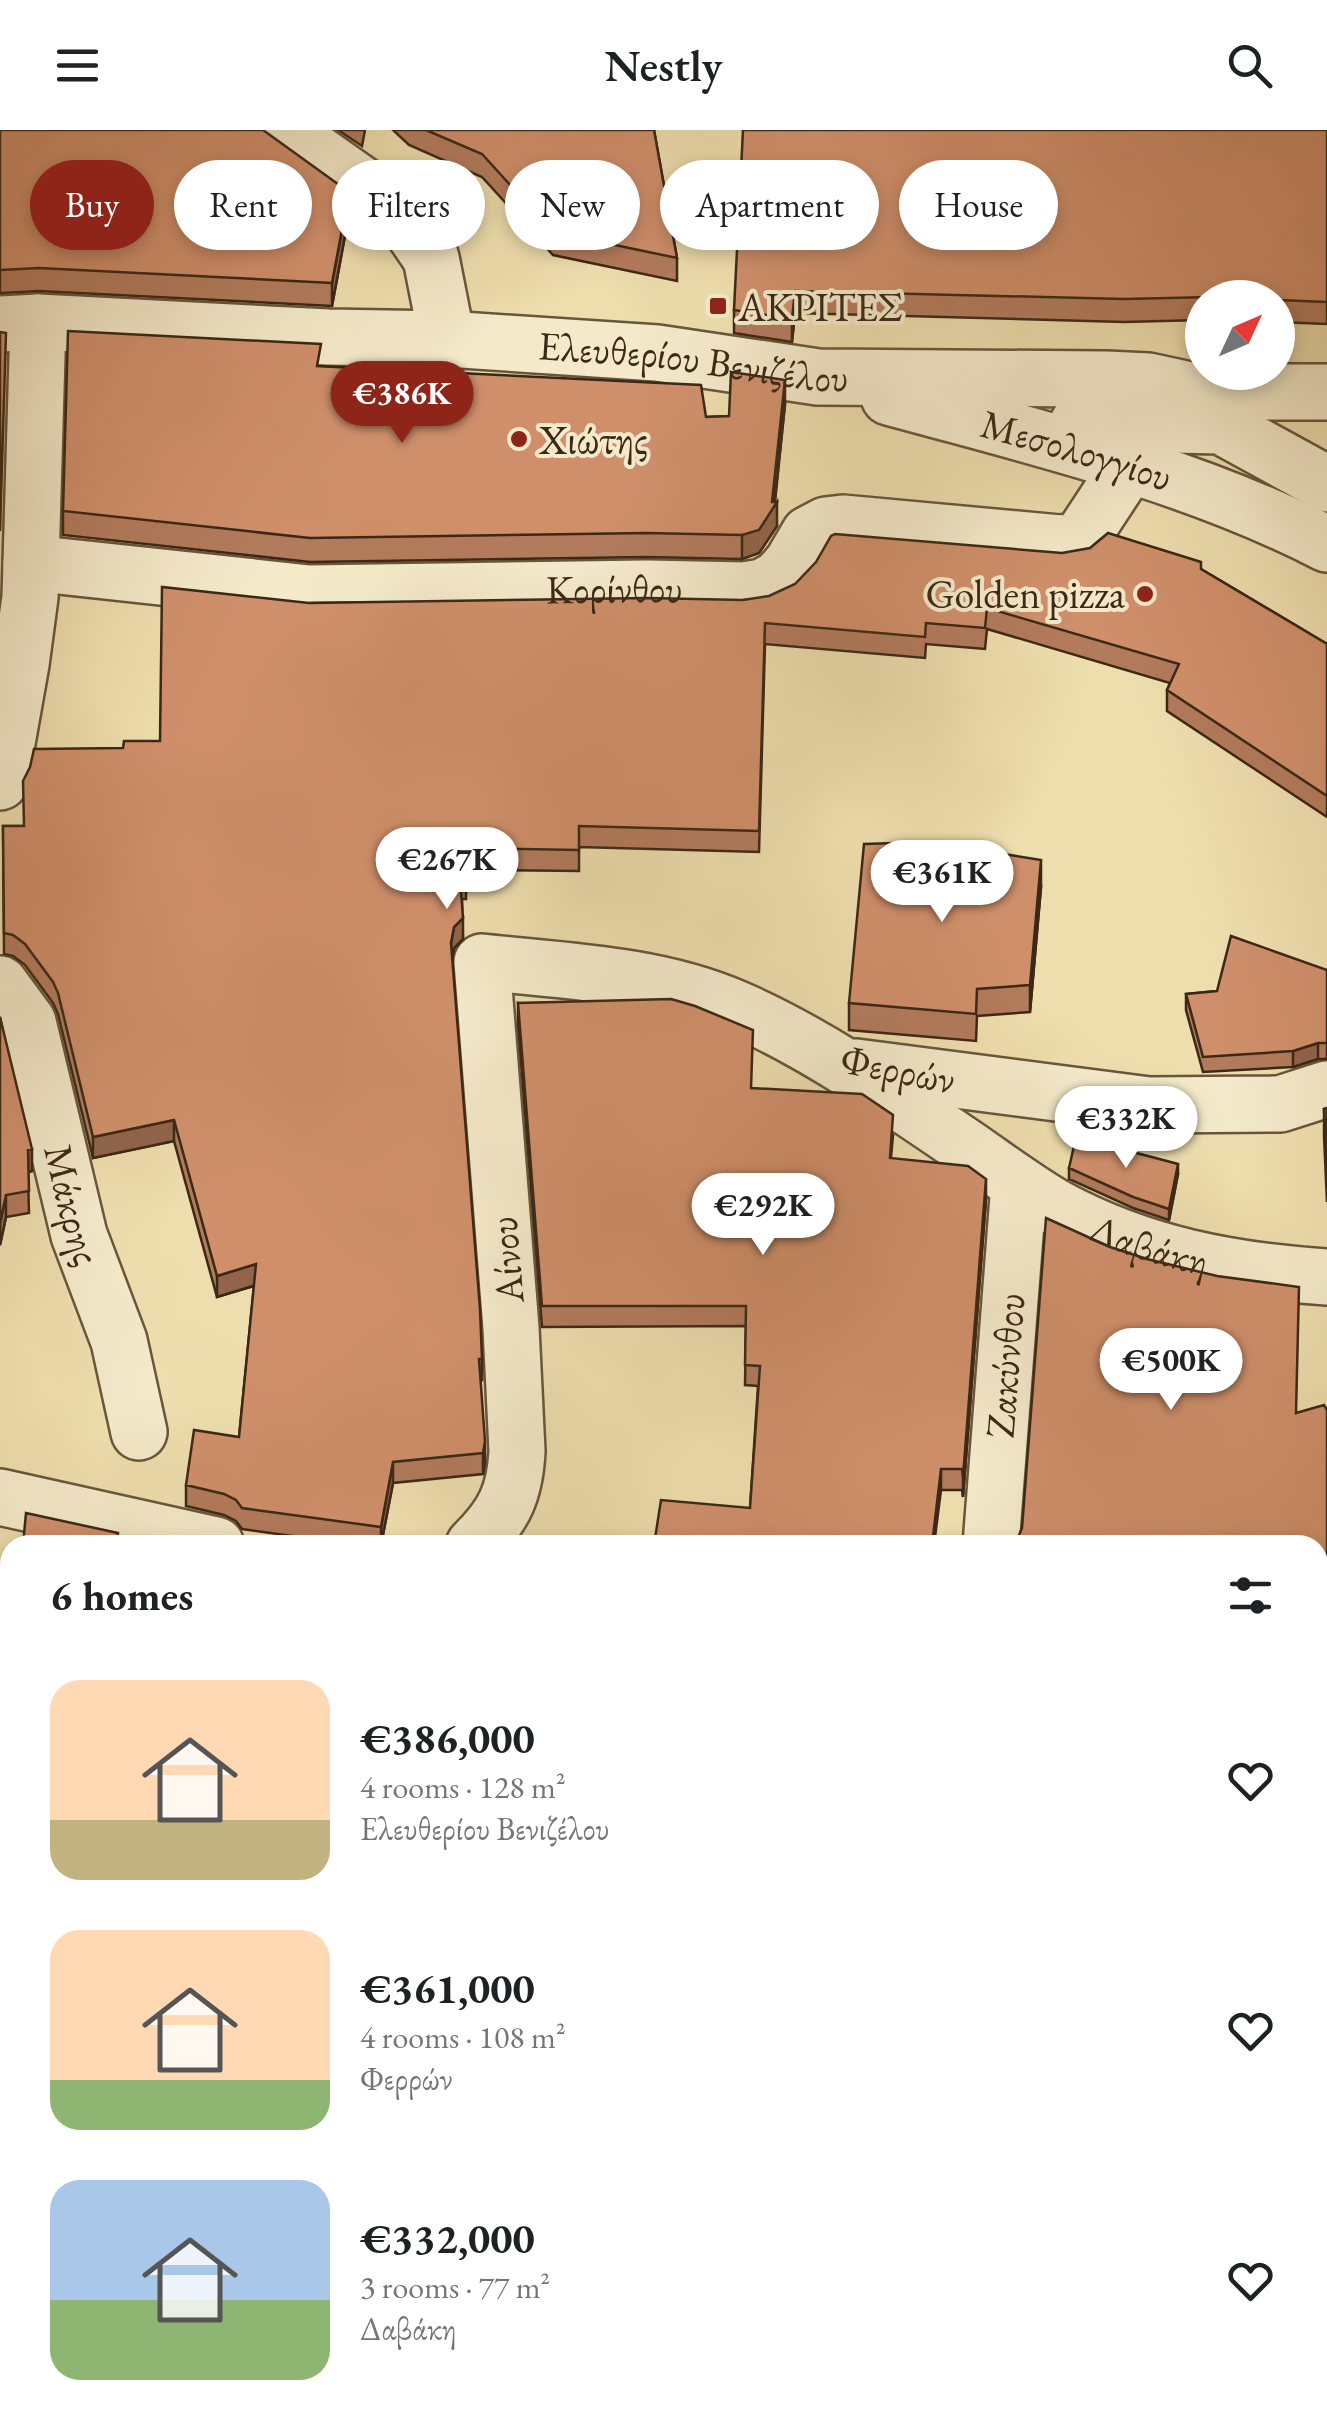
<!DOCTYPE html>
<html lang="en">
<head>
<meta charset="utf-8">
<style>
	body { margin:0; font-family:"EB Garamond",serif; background:#f2f2f2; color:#202124; height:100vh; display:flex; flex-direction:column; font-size:38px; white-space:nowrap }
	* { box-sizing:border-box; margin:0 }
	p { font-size:32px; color:#757577 }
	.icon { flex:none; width:55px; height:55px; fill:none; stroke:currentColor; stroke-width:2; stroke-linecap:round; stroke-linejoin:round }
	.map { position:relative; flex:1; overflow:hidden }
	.side { position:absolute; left:0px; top:1405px; width:1328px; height:892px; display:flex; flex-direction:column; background:#fff; border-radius:30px 30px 0 0; box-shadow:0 5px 15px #0003 }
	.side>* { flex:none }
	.guide { position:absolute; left:30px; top:30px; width:1268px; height:90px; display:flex; gap:20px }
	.needle { width:65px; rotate:46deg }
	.tools { position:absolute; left:1185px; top:150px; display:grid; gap:20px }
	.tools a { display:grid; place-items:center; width:110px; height:110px; border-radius:50%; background:#fff; box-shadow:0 5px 15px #0003; font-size:50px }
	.price { position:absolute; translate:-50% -85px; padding:0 22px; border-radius:35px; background:#fff; color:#222; font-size:32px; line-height:65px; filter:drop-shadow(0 2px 5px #0008) }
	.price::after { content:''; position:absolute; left:50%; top:60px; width:30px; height:22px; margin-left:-15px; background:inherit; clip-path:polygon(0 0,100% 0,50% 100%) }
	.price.current { background:#8f2418; color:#fff }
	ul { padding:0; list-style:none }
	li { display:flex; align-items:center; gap:30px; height:250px; padding:0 50px }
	li span { display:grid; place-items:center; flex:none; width:280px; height:200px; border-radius:30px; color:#555 }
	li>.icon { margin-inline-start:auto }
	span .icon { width:120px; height:120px; fill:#fffc; stroke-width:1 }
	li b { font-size:42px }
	h2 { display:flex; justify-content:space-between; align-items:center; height:120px; padding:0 50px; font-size:42px }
	.tag { padding:0 35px; border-radius:45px; background:#fff; box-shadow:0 5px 15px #0003; font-size:35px; line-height:90px }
	.tag.current { background:#8f2418; color:#fff }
	header { display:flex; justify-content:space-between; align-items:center; height:130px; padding:0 50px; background:#fff; font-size:45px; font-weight:600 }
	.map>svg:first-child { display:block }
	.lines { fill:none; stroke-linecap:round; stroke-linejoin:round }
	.minor-casing { stroke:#68563c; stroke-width:60 }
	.minor { stroke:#f4eaca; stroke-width:55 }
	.wall { fill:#b27b5c; stroke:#3c2816; stroke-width:2.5 }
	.shaded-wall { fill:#91644b; stroke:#3c2816; stroke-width:2.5 }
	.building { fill:#cf8f6b; stroke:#3c2816; stroke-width:2.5 }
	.poi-dot { fill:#8f2418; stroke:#f4eaca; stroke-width:4 }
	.labels { text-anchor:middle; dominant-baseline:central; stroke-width:8; stroke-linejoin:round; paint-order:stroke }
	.poi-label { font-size:40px; fill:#3c2816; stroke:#f4eaca; text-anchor:start }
	.street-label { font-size:40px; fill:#3c2816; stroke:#f4eaca }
</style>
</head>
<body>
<header><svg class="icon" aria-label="menu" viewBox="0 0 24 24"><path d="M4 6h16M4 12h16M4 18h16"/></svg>Nestly<svg class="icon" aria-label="search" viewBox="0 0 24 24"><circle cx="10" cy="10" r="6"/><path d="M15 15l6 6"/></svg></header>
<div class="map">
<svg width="1327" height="2296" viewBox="0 0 1327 2296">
	<rect width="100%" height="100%" fill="#eedeae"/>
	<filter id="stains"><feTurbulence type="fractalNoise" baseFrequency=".002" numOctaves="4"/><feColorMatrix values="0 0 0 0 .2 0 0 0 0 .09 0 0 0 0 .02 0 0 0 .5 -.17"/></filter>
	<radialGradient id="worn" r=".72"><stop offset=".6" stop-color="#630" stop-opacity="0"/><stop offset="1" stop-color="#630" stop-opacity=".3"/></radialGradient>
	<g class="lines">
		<g class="minor-casing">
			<g id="minor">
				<path d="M 284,0 L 399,81 L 431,128 L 447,209"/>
				<path id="s1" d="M 0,194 L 38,192 L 328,207 L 447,209 L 657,223 L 818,247 L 1106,249 L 1148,251 L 1199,262 L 1327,262"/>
				<path id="s2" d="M 889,267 C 1037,308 1189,343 1327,414"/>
				<path d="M 1078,293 L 1221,296 L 1327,354"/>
				<path id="s3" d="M 31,433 L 309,463 L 647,458 L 744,460 L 763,457 L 779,448 L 792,433 L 809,404 L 826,395 L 843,393 L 1060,413 L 1074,412 L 1082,407 L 1130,334"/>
				<path d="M 0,652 L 21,534 L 30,467 L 38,192"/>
				<path id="s4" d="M 0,854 L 28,892 L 79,1105 L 119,1211 L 139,1302"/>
				<path d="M 856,937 L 1149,975 L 1280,974 L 1327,959"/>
				<path d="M 0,1367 L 216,1415"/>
				<path id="s5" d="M 474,1415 C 504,1386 515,1363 517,1321 L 511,1198 L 482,832 C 566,841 657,844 735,878 C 817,913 901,973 975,1023 C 1002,1042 1029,1062 1057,1078 C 1142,1124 1232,1141 1327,1147"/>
				<path id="s6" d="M 991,1415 L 1019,1054"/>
				<path d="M 0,1529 L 10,1532"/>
				<path d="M 1322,2064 L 1327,2128"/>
				<path d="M 509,2296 L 511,2288"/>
				<path d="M 819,2296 L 821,2288"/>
			</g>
		</g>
		<use href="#minor" class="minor"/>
	</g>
	<path class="wall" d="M 0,0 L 349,84 L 332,176 L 39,161 L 0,163 Z
		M 338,0 L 365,0 L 362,16 Z
		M 393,0 L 654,0 L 677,128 L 677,151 L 553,125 L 482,47 L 409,15 Z
		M 1327,0 L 1327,194 L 1278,192 L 1278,168 L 1202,168 L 1202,190 L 1124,192 L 795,183 L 792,212 L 734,203 L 734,180 Z
		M 321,236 L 706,287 L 729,286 L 785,274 L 775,372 L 777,396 L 759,423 L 742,429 L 647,427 L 310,432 L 63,405 L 63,381 Z
		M 1201,439 L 1327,514 L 1327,687 L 1167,581 L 1167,560 L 1170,553 L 987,499 L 985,519 L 926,514 L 925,528 L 765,514 L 759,722 L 579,717 L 579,741 L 466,740 L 466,769 L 462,769 L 463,809 L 454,818 L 452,829 L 482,1229 L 482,1250 L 480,1250 L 485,1332 L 483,1344 L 393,1353 L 381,1415 L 358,1415 L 242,1399 L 236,1391 L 224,1385 L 186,1376 L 186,1355 L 239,1307 L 254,1156 L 217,1167 L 174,1011 L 93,1028 L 58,884 L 53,873 L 25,835 L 13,826 L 4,824 L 3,696 L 24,696 L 123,618 L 160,611 L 309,473 L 743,470 Z
		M 1041,757 L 1030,882 L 977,886 L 976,911 L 849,900 L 849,873 Z
		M 1327,840 L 1327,929 L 1318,929 L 1293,937 L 1203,942 L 1186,880 L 1186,864 L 1217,861 Z
		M 518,873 L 752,958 L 893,1005 L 891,1028 L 986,1069 L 963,1367 L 962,1360 L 941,1360 L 750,1378 L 758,1256 L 745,1255 L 746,1196 L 542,1197 L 518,894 Z
		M 0,887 L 32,1041 L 28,1042 L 29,1083 L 6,1087 L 0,1115 Z
		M 1327,978 L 1327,1072 L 1324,1006 L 1324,979 Z
		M 1069,1038 L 1178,1044 L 1169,1090 L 1133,1078 L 1069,1049 Z
		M 1327,1280 L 1327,1627 L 1318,1628 L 1318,1415 L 1022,1398 L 1296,1283 Z
		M 0,1539 L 10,1540 L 10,1664 L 0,1663 Z
		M 10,1783 L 10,2024 L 0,2024 L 0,1871 Z
		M 1318,2137 L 1327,2140 L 1327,2296 L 1100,2296 L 1100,2288 L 1318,2288 Z"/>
	<path class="shaded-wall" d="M 349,62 L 349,84 L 332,176 L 332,153 Z
		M 795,161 L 795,183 L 792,212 L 792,189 Z
		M 785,250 L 785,274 L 774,377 L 777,372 L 777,396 L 759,423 L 742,429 L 742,405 L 772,372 Z
		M 1041,730 L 1041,757 L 1030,882 L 1030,855 Z
		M 463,788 L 463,809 L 454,818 L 451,834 L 451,813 L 454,797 Z
		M 1318,913 L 1318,929 L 1293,937 L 1293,921 Z
		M 174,990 L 174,1011 L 93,1028 L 93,1007 Z
		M 32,1019 L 32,1041 L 28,1042 L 28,1020 Z
		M 1178,1034 L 1178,1044 L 1169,1090 L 1169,1079 Z
		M 986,1049 L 986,1069 L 963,1367 L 963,1347 Z
		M 6,1065 L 6,1087 L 0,1115 L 0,1093 Z
		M 256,1134 L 256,1155 L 217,1167 L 217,1146 Z
		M 485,1311 L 485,1332 L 483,1344 L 483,1323 Z
		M 393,1332 L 393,1353 L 381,1415 L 381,1397 Z
		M 941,1339 L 941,1360 L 934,1415 L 932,1415 Z"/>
	<path class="building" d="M 0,0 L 263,0 L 349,62 L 332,153 L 39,138 L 0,140 Z
		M 426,0 L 654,0 L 677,128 L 553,102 L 482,24 Z
		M 743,0 L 1327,0 L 1327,172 L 1278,170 L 1278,168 L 1212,167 L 1124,169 L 795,161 L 792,189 L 734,180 Z
		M 68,201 L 321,214 L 317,236 L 701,255 L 706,287 L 729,286 L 731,242 L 785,250 L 772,372 L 777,372 L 759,400 L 742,405 L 647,403 L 310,408 L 63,381 Z
		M 0,202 L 6,203 L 0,401 Z
		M 1108,403 L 1201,432 L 1201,439 L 1327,514 L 1327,666 L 1167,560 L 1179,534 L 987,478 L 985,498 L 926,493 L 925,507 L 765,493 L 759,701 L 579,696 L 579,720 L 466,718 L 466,748 L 460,748 L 463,788 L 454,797 L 451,813 L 480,1179 L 482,1229 L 479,1229 L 485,1311 L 483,1323 L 393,1332 L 381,1397 L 242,1378 L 236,1370 L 224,1364 L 186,1355 L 194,1300 L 239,1307 L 256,1134 L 217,1146 L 174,990 L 93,1007 L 58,863 L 53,852 L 25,814 L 13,805 L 4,803 L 3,696 L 24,696 L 23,651 L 30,637 L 34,619 L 123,618 L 124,611 L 160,611 L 162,457 L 309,473 L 647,468 L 743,470 L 769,466 L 795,454 L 816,432 L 831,406 L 835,404 L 1062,423 L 1090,418 Z
		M 930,712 L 1041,730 L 1030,855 L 977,859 L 976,884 L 849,873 L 864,714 Z
		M 1231,806 L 1327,840 L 1327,913 L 1318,913 L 1293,921 L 1203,927 L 1186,864 L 1217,861 Z
		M 671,869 L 695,876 L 753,900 L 751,958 L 862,964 L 893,985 L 890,1028 L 968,1036 L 986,1049 L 963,1347 L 962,1339 L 941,1339 L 932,1415 L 654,1415 L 661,1370 L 750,1378 L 760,1236 L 745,1235 L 746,1176 L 542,1176 L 518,873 Z
		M 0,887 L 32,1019 L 28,1020 L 29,1061 L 6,1065 L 0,1093 Z
		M 1327,978 L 1327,1045 L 1324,979 Z
		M 1076,1007 L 1178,1034 L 1169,1079 L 1133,1067 L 1069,1038 Z
		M 1046,1088 L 1110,1117 L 1147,1129 L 1217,1146 L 1299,1157 L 1296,1283 L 1324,1275 L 1327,1280 L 1327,1607 L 1318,1608 L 1318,1415 L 1015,1415 L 1022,1398 Z
		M 26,1383 L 118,1403 L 116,1415 L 23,1415 Z
		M 0,1539 L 10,1540 L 10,1642 L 0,1641 Z
		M 2,1783 L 10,1783 L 10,2004 L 0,2005 Z
		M 10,2103 L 10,2288 L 481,2288 L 486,2296 L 0,2296 L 0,2175 Z
		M 1318,2137 L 1327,2140 L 1327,2285 L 1318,2286 Z
		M 536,2288 L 791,2288 L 796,2296 L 533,2296 Z
		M 846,2288 L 974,2288 L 973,2296 L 843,2296 Z
		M 1100,2288 L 1290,2288 L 1147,2296 L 1100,2296 Z"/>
	<g class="poi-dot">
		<rect x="708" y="166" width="20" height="20" rx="5"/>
		<circle cx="519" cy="309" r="10"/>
		<circle cx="1145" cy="464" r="10"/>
	</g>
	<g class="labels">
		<g class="poi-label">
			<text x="738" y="176">ΑΚΡΙΤΕΣ</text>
			<text x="539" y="309">Χιώτης</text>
			<text x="1125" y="464" text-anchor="end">Golden pizza</text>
		</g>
		<g class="street-label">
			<text stroke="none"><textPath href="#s1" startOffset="695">Ελευθερίου Βενιζέλου</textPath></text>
			<text stroke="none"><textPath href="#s2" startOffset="195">Μεσολογγίου</textPath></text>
			<text stroke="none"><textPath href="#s3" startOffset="585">Κορίνθου</textPath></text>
			<text transform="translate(898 939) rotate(11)">Φερρών</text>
			<text stroke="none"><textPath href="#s4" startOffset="235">Μάκρης</textPath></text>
			<text stroke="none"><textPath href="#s5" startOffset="1335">Δαβάκη</textPath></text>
			<text transform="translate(506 1130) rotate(-95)">Αίνου</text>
			<text stroke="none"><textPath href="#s6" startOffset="180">Ζακύνθου</textPath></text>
		</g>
	</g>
	<rect width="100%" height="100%" filter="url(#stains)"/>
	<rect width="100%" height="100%" fill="url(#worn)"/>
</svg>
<div class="tools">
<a><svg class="needle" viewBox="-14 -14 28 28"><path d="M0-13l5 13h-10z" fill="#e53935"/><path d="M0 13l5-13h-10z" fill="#757577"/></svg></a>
</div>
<b class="price current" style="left:402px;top:316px">€386K</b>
<b class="price" style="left:447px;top:782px">€267K</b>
<b class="price" style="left:942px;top:795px">€361K</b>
<b class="price" style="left:1126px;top:1041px">€332K</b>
<b class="price" style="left:763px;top:1128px">€292K</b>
<b class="price" style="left:1171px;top:1283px">€500K</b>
<div class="guide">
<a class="tag current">Buy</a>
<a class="tag">Rent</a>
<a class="tag">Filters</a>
<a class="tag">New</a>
<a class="tag">Apartment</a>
<a class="tag">House</a>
</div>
<section class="side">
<h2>6 homes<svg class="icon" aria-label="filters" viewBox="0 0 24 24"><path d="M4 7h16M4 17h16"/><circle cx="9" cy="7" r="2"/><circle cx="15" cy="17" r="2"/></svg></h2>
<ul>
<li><span style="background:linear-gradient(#ffd9b3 70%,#c2b280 0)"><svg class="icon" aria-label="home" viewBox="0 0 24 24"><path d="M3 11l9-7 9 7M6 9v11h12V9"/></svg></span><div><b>€386,000</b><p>4 rooms · 128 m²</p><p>Ελευθερίου Βενιζέλου</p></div><svg class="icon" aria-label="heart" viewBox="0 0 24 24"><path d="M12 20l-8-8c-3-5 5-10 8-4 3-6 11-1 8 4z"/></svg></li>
<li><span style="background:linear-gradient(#ffd9b3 75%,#8fb573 0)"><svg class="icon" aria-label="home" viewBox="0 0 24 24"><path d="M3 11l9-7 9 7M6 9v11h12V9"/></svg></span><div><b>€361,000</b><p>4 rooms · 108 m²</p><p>Φερρών</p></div><svg class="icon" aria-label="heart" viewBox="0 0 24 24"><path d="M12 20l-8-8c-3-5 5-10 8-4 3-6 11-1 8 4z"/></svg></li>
<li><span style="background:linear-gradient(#a9c7e8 60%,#8fb573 0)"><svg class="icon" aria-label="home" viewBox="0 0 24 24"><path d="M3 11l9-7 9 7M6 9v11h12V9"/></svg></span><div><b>€332,000</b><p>3 rooms · 77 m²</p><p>Δαβάκη</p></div><svg class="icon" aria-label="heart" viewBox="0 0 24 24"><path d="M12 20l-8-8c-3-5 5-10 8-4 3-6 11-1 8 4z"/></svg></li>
</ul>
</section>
</div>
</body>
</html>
